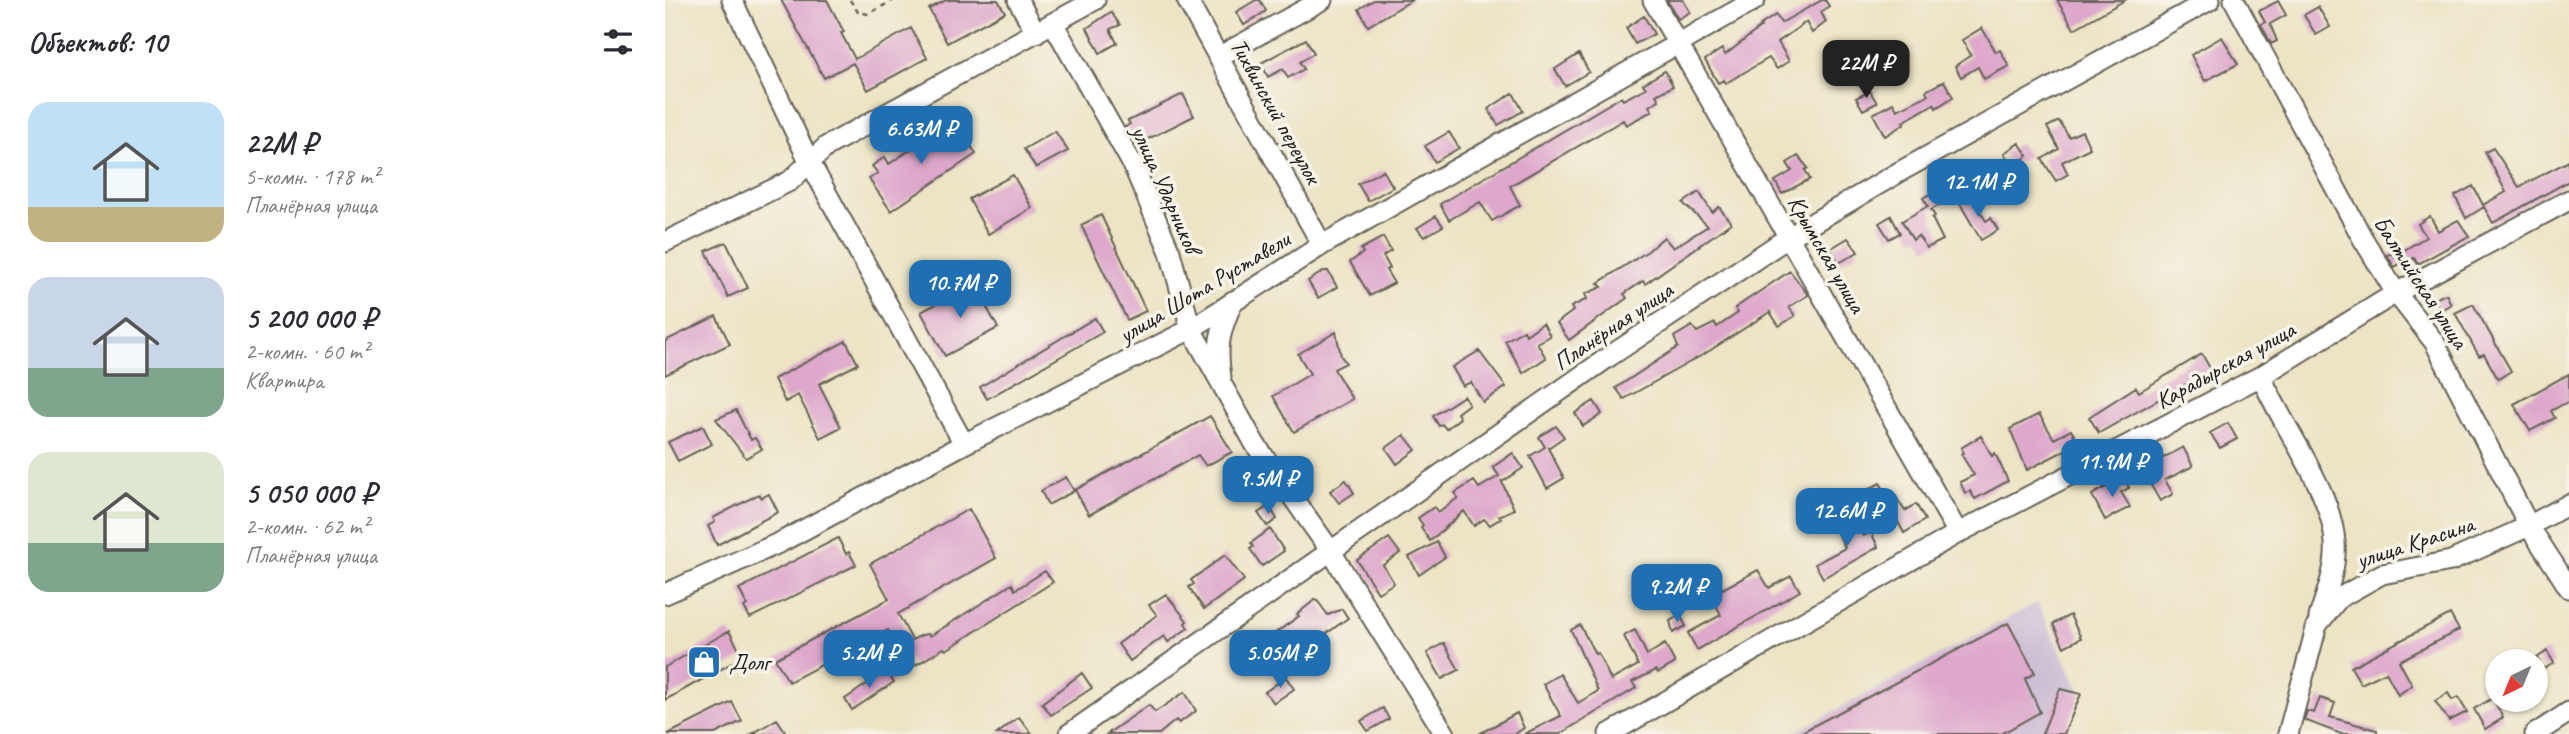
<!DOCTYPE html>
<html lang="ru">
<head>
<meta charset="utf-8">
<style>
	body { margin:0; font-family:Caveat,sans-serif; background:#f2f2f3; color:#2b2b33; height:100vh; display:flex; flex-direction:column; font-size:26px; white-space:nowrap }
	* { box-sizing:border-box; margin:0 }
	p { font-size:23px; color:#7c7c81 }
	.icon { flex:none; width:38px; height:38px; fill:none; stroke:currentColor; stroke-width:2; stroke-linecap:round; stroke-linejoin:round }
	.map { position:relative; flex:1; overflow:hidden }
	.side { display:flex; flex-direction:column; background:#fff; width:665px }
	.side>* { flex:none }
	.needle { width:46px; rotate:223deg }
	.tools { position:absolute; left:1820px; top:649px; display:grid; gap:14px }
	.tools a { display:grid; place-items:center; width:63px; height:63px; border-radius:50%; background:#fff; box-shadow:0 2px 5px #0004; font-size:35px }
	.price { position:absolute; translate:-50% -60px; padding:0 16px; border-radius:14px; background:#1f6fb2; color:#fff; font-size:23px; line-height:46px; filter:drop-shadow(0 2px 4px #0008) }
	.price::after { content:''; position:absolute; left:50%; top:42px; width:21px; height:16px; margin-left:-10px; background:inherit; clip-path:polygon(0 0,100% 0,50% 100%) }
	.price.on { background:#222; color:#fff }
	ul { padding:0; list-style:none }
	li { display:flex; align-items:center; gap:21px; height:175px; padding:0 28px }
	li span { display:grid; place-items:center; flex:none; width:196px; height:140px; border-radius:21px; color:#555 }
	li>.icon { margin-inline-start:auto }
	span .icon { width:84px; height:84px; fill:#fffc; stroke-width:1 }
	li b { font-size:30px }
	h2 { display:flex; justify-content:space-between; align-items:center; height:84px; padding:0 28px; font-size:30px }
	main { display:flex; flex:1; min-height:0 }
	.map>svg:first-child { display:block }
	.industrial { fill:#ccbed4 }
	.building { fill:#dea8cc }
	.lines { fill:none; stroke-linecap:round; stroke-linejoin:round }
	.minor-casing { stroke:#656257; stroke-width:23 }
	.path { stroke:#656257; stroke-width:2.5; stroke-dasharray:5 5; stroke-linecap:butt }
	.minor { stroke:#fff; stroke-width:19 }
	.labels { text-anchor:middle; dominant-baseline:central; stroke-width:7; stroke-linejoin:round; paint-order:stroke }
	.street-label { font-size:24px; fill:#1c1c1c; stroke:#f7f3e8 }
	.poi-label { font-size:24px; fill:#1c1c1c; stroke:#f7f3e8; text-anchor:start }
</style>
</head>
<body>
<main>
<section class="side">
<h2>Объектов: 10<svg class="icon" aria-label="filters" viewBox="0 0 24 24"><path d="M4 7h16M4 17h16"/><circle cx="9" cy="7" r="2"/><circle cx="15" cy="17" r="2"/></svg></h2>
<ul>
<li><span style="background:linear-gradient(#bfe0f5 75%,#c2b280 0)"><svg class="icon" aria-label="home" viewBox="0 0 24 24"><path d="M3 11l9-7 9 7M6 9v11h12V9"/></svg></span><div><b>22M ₽</b><p>5-комн. · 178 m²</p><p>Планёрная улица</p></div></li>
<li><span style="background:linear-gradient(#c9d6e8 65%,#7fa58c 0)"><svg class="icon" aria-label="home" viewBox="0 0 24 24"><path d="M3 11l9-7 9 7M6 9v11h12V9"/></svg></span><div><b>5 200 000 ₽</b><p>2-комн. · 60 m²</p><p>Квартира</p></div></li>
<li><span style="background:linear-gradient(#dfe7d0 65%,#7fa58c 0)"><svg class="icon" aria-label="home" viewBox="0 0 24 24"><path d="M3 11l9-7 9 7M6 9v11h12V9"/></svg></span><div><b>5 050 000 ₽</b><p>2-комн. · 62 m²</p><p>Планёрная улица</p></div></li>
</ul>
</section>
<div class="map">
<svg width="1904" height="734" viewBox="0 0 1904 734">
	<rect width="100%" height="100%" fill="#f7f3e8"/>
	<filter id="ink" filterUnits="userSpaceOnUse"><feTurbulence type="fractalNoise" baseFrequency=".0143" numOctaves="2"/><feDisplacementMap in="SourceGraphic" scale="14" xChannelSelector="R" yChannelSelector="G"/><feConvolveMatrix kernelMatrix="1 2 1 2 8 2 1 2 1" color-interpolation-filters="sRGB"/></filter>
	<filter id="wash" filterUnits="userSpaceOnUse"><feTurbulence type="fractalNoise" baseFrequency=".00686" numOctaves="4" result="noise"/><feDisplacementMap in="SourceGraphic" scale="28" xChannelSelector="R" yChannelSelector="G"/><feGaussianBlur stdDeviation="1.57" result="paint"/><feColorMatrix in="noise" values="0 0 0 0 0 0 0 0 0 0 0 0 0 0 0 0 0 1.4 0 .05"/><feComposite in="paint" operator="in"/></filter>
	<g filter="url(#wash)">
		<rect width="100%" height="100%" fill="#ece4c4"/>
		<path class="industrial" d="M 1372,603 L 1416,694 L 1399,734 L 1126,734 Z"/>
		<g id="blocks">
			<path class="building" d="M 116,0 L 162,0 L 179,32 L 176,33 L 190,59 L 246,28 L 262,58 L 203,90 L 188,63 L 159,78 Z
				M 281,0 L 333,0 L 340,12 L 282,43 L 264,9 Z
				M 591,0 L 595,0 L 601,11 L 579,25 L 571,12 Z
				M 709,0 L 747,0 L 703,26 L 694,9 Z
				M 1002,0 L 1018,0 L 1025,12 L 1013,19 Z
				M 1157,0 L 1160,0 L 1164,6 L 1156,12 L 1161,22 L 1147,33 L 1141,22 L 1113,42 L 1124,61 L 1112,69 L 1104,58 L 1061,83 L 1059,80 L 1053,83 L 1040,60 L 1057,49 L 1060,55 L 1096,27 L 1095,25 L 1111,15 L 1116,23 Z
				M 1392,0 L 1460,0 L 1409,29 Z
				M 1613,1 L 1621,15 L 1605,24 L 1612,41 L 1606,44 L 1596,24 L 1600,22 L 1594,11 Z
				M 1653,7 L 1665,27 L 1651,35 L 1639,15 Z
				M 446,12 L 455,25 L 445,29 L 452,43 L 435,53 L 422,28 Z
				M 979,16 L 989,34 L 970,44 L 961,28 Z
				M 1317,28 L 1331,52 L 1335,50 L 1344,66 L 1319,79 L 1313,67 L 1296,77 L 1290,66 L 1306,55 L 1297,40 Z
				M 1557,37 L 1573,64 L 1540,81 L 1526,55 Z
				M 641,39 L 649,53 L 635,62 L 639,69 L 623,78 L 618,69 L 603,77 L 596,63 Z
				M 914,54 L 924,72 L 900,86 L 890,69 Z
				M 1000,71 L 1008,86 L 991,95 L 994,100 L 984,106 L 987,111 L 961,125 L 958,120 L 845,186 L 855,205 L 827,221 L 815,202 L 784,220 L 775,204 L 956,97 L 958,100 L 981,88 L 978,84 Z
				M 1279,81 L 1288,97 L 1271,108 L 1269,104 L 1238,122 L 1239,124 L 1220,136 L 1208,114 L 1228,103 L 1232,110 L 1263,95 L 1261,91 Z
				M 1205,91 L 1212,103 L 1198,110 L 1191,98 Z
				M 848,93 L 858,111 L 833,125 L 823,109 Z
				M 518,94 L 529,116 L 471,145 L 460,127 L 465,124 L 463,121 Z
				M 290,120 L 311,154 L 226,211 L 204,179 L 213,173 L 207,166 L 220,157 L 224,164 Z
				M 1394,121 L 1404,137 L 1417,131 L 1425,148 L 1397,162 L 1403,174 L 1391,181 L 1377,159 L 1394,149 L 1382,127 Z
				M 390,131 L 403,151 L 371,168 L 359,149 Z
				M 784,132 L 794,148 L 770,162 L 760,146 Z
				M 1354,143 L 1363,156 L 1346,166 L 1339,153 Z
				M 1828,148 L 1854,187 L 1904,161 L 1904,181 L 1828,223 L 1818,205 L 1841,192 L 1820,152 Z
				M 1133,156 L 1143,168 L 1140,170 L 1145,179 L 1117,194 L 1110,181 L 1127,171 L 1122,163 Z
				M 1317,165 L 1327,183 L 1307,195 L 1296,177 Z
				M 718,170 L 728,187 L 703,201 L 693,184 Z
				M 348,175 L 367,208 L 323,234 L 304,199 Z
				M 1808,186 L 1819,207 L 1801,218 L 1790,196 Z
				M 1272,190 L 1280,202 L 1266,210 L 1270,216 L 1267,218 L 1278,240 L 1262,248 L 1253,236 L 1248,240 L 1237,221 L 1263,206 L 1258,198 Z
				M 1034,192 L 1047,212 L 1054,207 L 1066,223 L 980,284 L 978,281 L 959,294 L 962,298 L 904,340 L 892,323 L 908,311 L 906,307 L 922,299 L 920,294 L 937,287 L 933,283 L 983,251 L 999,237 L 1008,248 L 1043,226 L 1018,203 Z
				M 1305,195 L 1321,221 L 1326,218 L 1333,230 L 1316,240 L 1294,202 Z
				M 436,215 L 481,311 L 462,320 L 416,225 Z
				M 771,216 L 778,226 L 759,237 L 752,228 Z
				M 1226,216 L 1235,233 L 1224,239 L 1214,223 Z
				M 1765,216 L 1773,231 L 1793,220 L 1804,236 L 1753,264 L 1749,258 L 1729,267 L 1722,255 L 1728,253 L 1729,256 L 1761,237 L 1753,224 Z
				M 718,237 L 726,251 L 718,256 L 725,268 L 721,270 L 729,283 L 705,296 L 685,262 L 698,253 L 696,249 Z
				M 1183,238 L 1193,252 L 1174,263 L 1165,249 Z
				M 61,242 L 83,288 L 63,297 L 41,251 Z
				M 659,271 L 663,271 L 672,287 L 653,298 L 643,281 Z
				M 1125,271 L 1143,295 L 1124,307 L 1130,316 L 1114,326 L 1105,312 L 1041,353 L 959,399 L 951,388 L 1013,347 L 1009,337 L 1027,326 L 1032,332 L 1050,323 L 1052,327 L 1073,313 L 1070,308 Z
				M 309,284 L 333,328 L 280,356 L 256,312 Z
				M 1781,294 L 1786,304 L 1776,310 L 1769,299 Z
				M 1808,304 L 1846,371 L 1833,379 L 1819,354 L 1814,356 L 1790,313 Z
				M 51,316 L 65,344 L 0,375 L 0,341 Z
				M 430,318 L 438,332 L 322,399 L 315,387 Z
				M 878,323 L 885,336 L 872,343 L 881,358 L 858,373 L 840,341 L 859,330 L 861,335 Z
				M 671,332 L 676,356 L 681,363 L 669,369 L 687,399 L 629,432 L 608,396 L 645,374 L 633,354 Z
				M 181,341 L 193,364 L 154,384 L 176,427 L 155,438 L 133,395 L 120,402 L 109,379 Z
				M 814,351 L 841,387 L 818,402 L 806,382 L 798,386 L 787,367 Z
				M 1537,354 L 1546,370 L 1434,433 L 1424,417 L 1471,387 L 1474,392 Z
				M 1904,374 L 1904,401 L 1886,411 L 1890,418 L 1865,431 L 1849,404 Z
				M 799,396 L 804,404 L 792,413 L 795,418 L 781,429 L 777,424 L 774,426 L 768,416 Z
				M 929,401 L 937,414 L 918,426 L 910,413 Z
				M 71,410 L 86,440 L 90,438 L 97,449 L 81,458 L 51,419 Z
				M 1374,414 L 1389,439 L 1406,430 L 1414,443 L 1362,470 L 1345,429 Z
				M 545,416 L 567,452 L 541,466 L 533,455 L 424,515 L 410,490 Z
				M 1563,423 L 1572,439 L 1555,448 L 1545,433 Z
				M 38,426 L 47,444 L 13,461 L 3,442 Z
				M 891,426 L 899,437 L 883,448 L 899,478 L 882,488 L 865,456 L 880,447 L 874,437 Z
				M 739,435 L 751,450 L 732,464 L 721,448 Z
				M 1316,436 L 1327,456 L 1330,453 L 1343,481 L 1310,499 L 1305,491 L 1300,493 L 1295,482 L 1309,475 L 1296,454 L 1298,453 L 1296,448 Z
				M 1518,447 L 1528,466 L 1500,480 L 1508,494 L 1495,501 L 1477,470 Z
				M 848,453 L 858,468 L 837,482 L 836,480 L 849,509 L 834,516 L 836,518 L 825,525 L 819,519 L 809,526 L 799,511 L 765,541 L 756,528 L 758,525 L 753,518 L 769,507 L 773,512 L 793,498 L 790,493 L 809,481 L 814,488 L 834,476 L 828,467 Z
				M 401,477 L 409,491 L 383,505 L 376,491 Z
				M 1459,477 L 1464,488 L 1456,492 L 1465,507 L 1440,520 L 1427,495 Z
				M 681,480 L 689,493 L 674,503 L 665,491 Z
				M 1215,483 L 1222,494 L 1227,491 L 1240,511 L 1251,504 L 1260,520 L 1239,533 L 1228,513 L 1218,519 L 1204,489 Z
				M 94,494 L 96,498 L 104,494 L 113,512 L 52,545 L 43,526 L 50,522 L 48,518 Z
				M 604,506 L 612,519 L 602,526 L 593,513 Z
				M 304,509 L 331,558 L 233,614 L 247,640 L 257,635 L 263,634 L 265,636 L 347,584 L 350,590 L 380,571 L 388,582 L 281,650 L 279,648 L 249,666 L 239,649 L 235,651 L 223,630 L 124,682 L 110,659 L 224,599 L 205,564 Z
				M 1181,516 L 1185,524 L 1187,523 L 1198,536 L 1206,532 L 1213,547 L 1158,578 L 1150,564 L 1180,548 L 1168,522 Z
				M 605,529 L 619,551 L 597,566 L 585,549 L 588,547 L 586,543 Z
				M 173,538 L 181,554 L 184,552 L 191,565 L 85,618 L 79,607 L 82,605 L 74,589 Z
				M 724,538 L 735,553 L 718,565 L 729,583 L 713,593 L 692,560 Z
				M 772,542 L 780,557 L 754,575 L 744,557 Z
				M 560,555 L 579,580 L 539,609 L 524,587 L 529,584 L 526,580 Z
				M 1093,570 L 1104,588 L 1126,576 L 1135,591 L 1032,650 L 1023,633 L 1056,615 L 1046,595 Z
				M 501,594 L 522,621 L 520,623 L 523,628 L 503,642 L 499,636 L 465,661 L 453,644 L 492,615 L 484,605 Z
				M 651,599 L 663,615 L 677,609 L 683,618 L 644,646 L 641,642 L 636,645 L 633,640 L 610,652 L 602,639 L 634,616 L 632,614 Z
				M 1785,614 L 1794,630 L 1734,661 L 1747,685 L 1733,695 L 1721,672 L 1696,684 L 1686,667 Z
				M 1015,615 L 1021,626 L 1008,633 L 1005,621 Z
				M 1405,615 L 1416,638 L 1399,647 L 1388,624 Z
				M 1343,623 L 1370,673 L 1360,679 L 1375,712 L 1336,734 L 1133,734 Z
				M 915,625 L 930,654 L 933,653 L 946,680 L 973,665 L 959,636 L 970,630 L 982,655 L 1000,644 L 1010,663 L 993,673 L 991,670 L 967,682 L 971,688 L 895,734 L 859,734 L 896,716 L 878,684 L 895,674 L 913,703 L 933,691 L 906,630 Z
				M 64,631 L 78,657 L 0,700 L 0,667 Z
				M 779,643 L 794,670 L 777,679 L 762,653 Z
				M 1882,651 L 1889,663 L 1879,669 L 1872,658 Z
				M 221,671 L 229,682 L 187,710 L 180,699 Z
				M 417,673 L 427,688 L 386,715 L 377,703 Z
				M 621,677 L 629,689 L 609,703 L 600,692 Z
				M 1395,689 L 1416,694 L 1399,734 L 1377,734 Z
				M 520,692 L 531,711 L 514,723 L 511,720 L 494,734 L 442,734 L 484,705 L 490,712 Z
				M 1783,693 L 1787,700 L 1793,697 L 1802,712 L 1784,721 L 1770,701 Z
				M 1655,698 L 1670,703 L 1665,717 L 1712,730 L 1712,734 L 1676,734 L 1639,720 L 1642,711 L 1649,713 Z
				M 1828,698 L 1838,718 L 1820,729 L 1809,709 Z
				M 67,702 L 77,721 L 50,734 L 3,734 Z
				M 718,708 L 724,719 L 703,731 L 696,721 Z
				M 852,713 L 859,728 L 850,734 L 814,734 Z
				M 354,717 L 367,734 L 332,734 Z
				M 112,719 L 122,734 L 87,734 Z"/>
		</g>
	</g>
	<g filter="url(#ink)">
		<use href="#blocks" fill-opacity="0" stroke="#656257" stroke-width="2"/>
		<g class="lines">
			<g class="minor-casing">
				<path id="minor" d="M 67,0 L 144,161 L 299,444
					M 353,0 L 371,33
					M 522,0 L 657,245
					M 988,0 L 1293,533
					M 1569,0 L 1698,239 L 1731,293 L 1770,343 L 1864,526 L 1904,588
					M 388,23 L 468,165 L 505,252 L 526,329 L 590,444 L 665,550 L 780,734
					M 553,57 L 657,0
					M 0,242 L 125,181 L 162,146 L 430,0
					M 1596,376 C 1617,427 1667,489 1670,543 C 1672,568 1661,594 1654,617
					M 556,377 C 551,346 555,330 568,301
					M 0,594 L 116,542 L 299,444 L 526,329 L 657,245 L 1090,0
					M 404,734 L 945,356 L 1124,237 L 1236,171 L 1545,0
					M 944,734 L 1293,533 L 1596,376 L 1731,293 L 1904,200
					M 1623,734 L 1652,625 L 1674,598 L 1717,574 L 1786,561 L 1864,526 L 1904,504
					M 1870,734 L 1904,712"/>
			</g>
			<path class="path" d="M 185,0 L 193,12 L 203,14 L 229,0"/>
			<use href="#minor" class="minor"/>
		</g>
	</g>
	<defs>
		<g id="shop-square" transform="scale(1.75)"><rect x="-9" y="-9" width="18" height="18" rx="4" fill="#1f6fb2" stroke="#f7f3e8"/><path d="M-5-2.5h2.3a2.7 3.5 0 0 1 5.4 0H5L5.5 6h-11ZM-1.5-2.5h3a1.5 2.3 0 0 0-3 0Z" fill="#fff"/></g>
	</defs>
	<g fill-rule="evenodd">
		<use href="#shop-square" x="39" y="662"/>
	</g>
	<g class="labels">
		<g class="street-label">
			<text transform="translate(611 111) rotate(61)">Тихвинский переулок</text>
			<text transform="translate(501 189) rotate(66)">улица Ударников</text>
			<text transform="translate(1162 254) rotate(60)">Крымская улица</text>
			<text transform="translate(1756 282) rotate(57)">Балтийская улица</text>
			<text transform="translate(539 287) rotate(-31)">улица Шота Руставели</text>
			<text transform="translate(948 326) rotate(-34)">Планёрная улица</text>
			<text transform="translate(1560 365) rotate(-29)">Карадырская улица</text>
			<text transform="translate(1750 542) rotate(-18)">улица Красина</text>
		</g>
		<g class="poi-label">
			<text x="64" y="662">Долг</text>
		</g>
	</g>
</svg>
<div class="tools">
<a><svg class="needle" viewBox="-14 -14 28 28"><path d="M0-13l5 13h-10z" fill="#e53935"/><path d="M0 13l5-13h-10z" fill="#7c7c81"/></svg></a>
</div>
<b class="price on" style="left:1201px;top:100px">22M ₽</b>
<b class="price" style="left:256px;top:166px">6.63M ₽</b>
<b class="price" style="left:1313px;top:219px">12.1M ₽</b>
<b class="price" style="left:295px;top:320px">10.7M ₽</b>
<b class="price" style="left:1447px;top:499px">11.9M ₽</b>
<b class="price" style="left:603px;top:516px">9.5M ₽</b>
<b class="price" style="left:1182px;top:548px">12.6M ₽</b>
<b class="price" style="left:1012px;top:624px">9.2M ₽</b>
<b class="price" style="left:204px;top:690px">5.2M ₽</b>
<b class="price" style="left:615px;top:690px">5.05M ₽</b>
</div>
</main>
</body>
</html>
